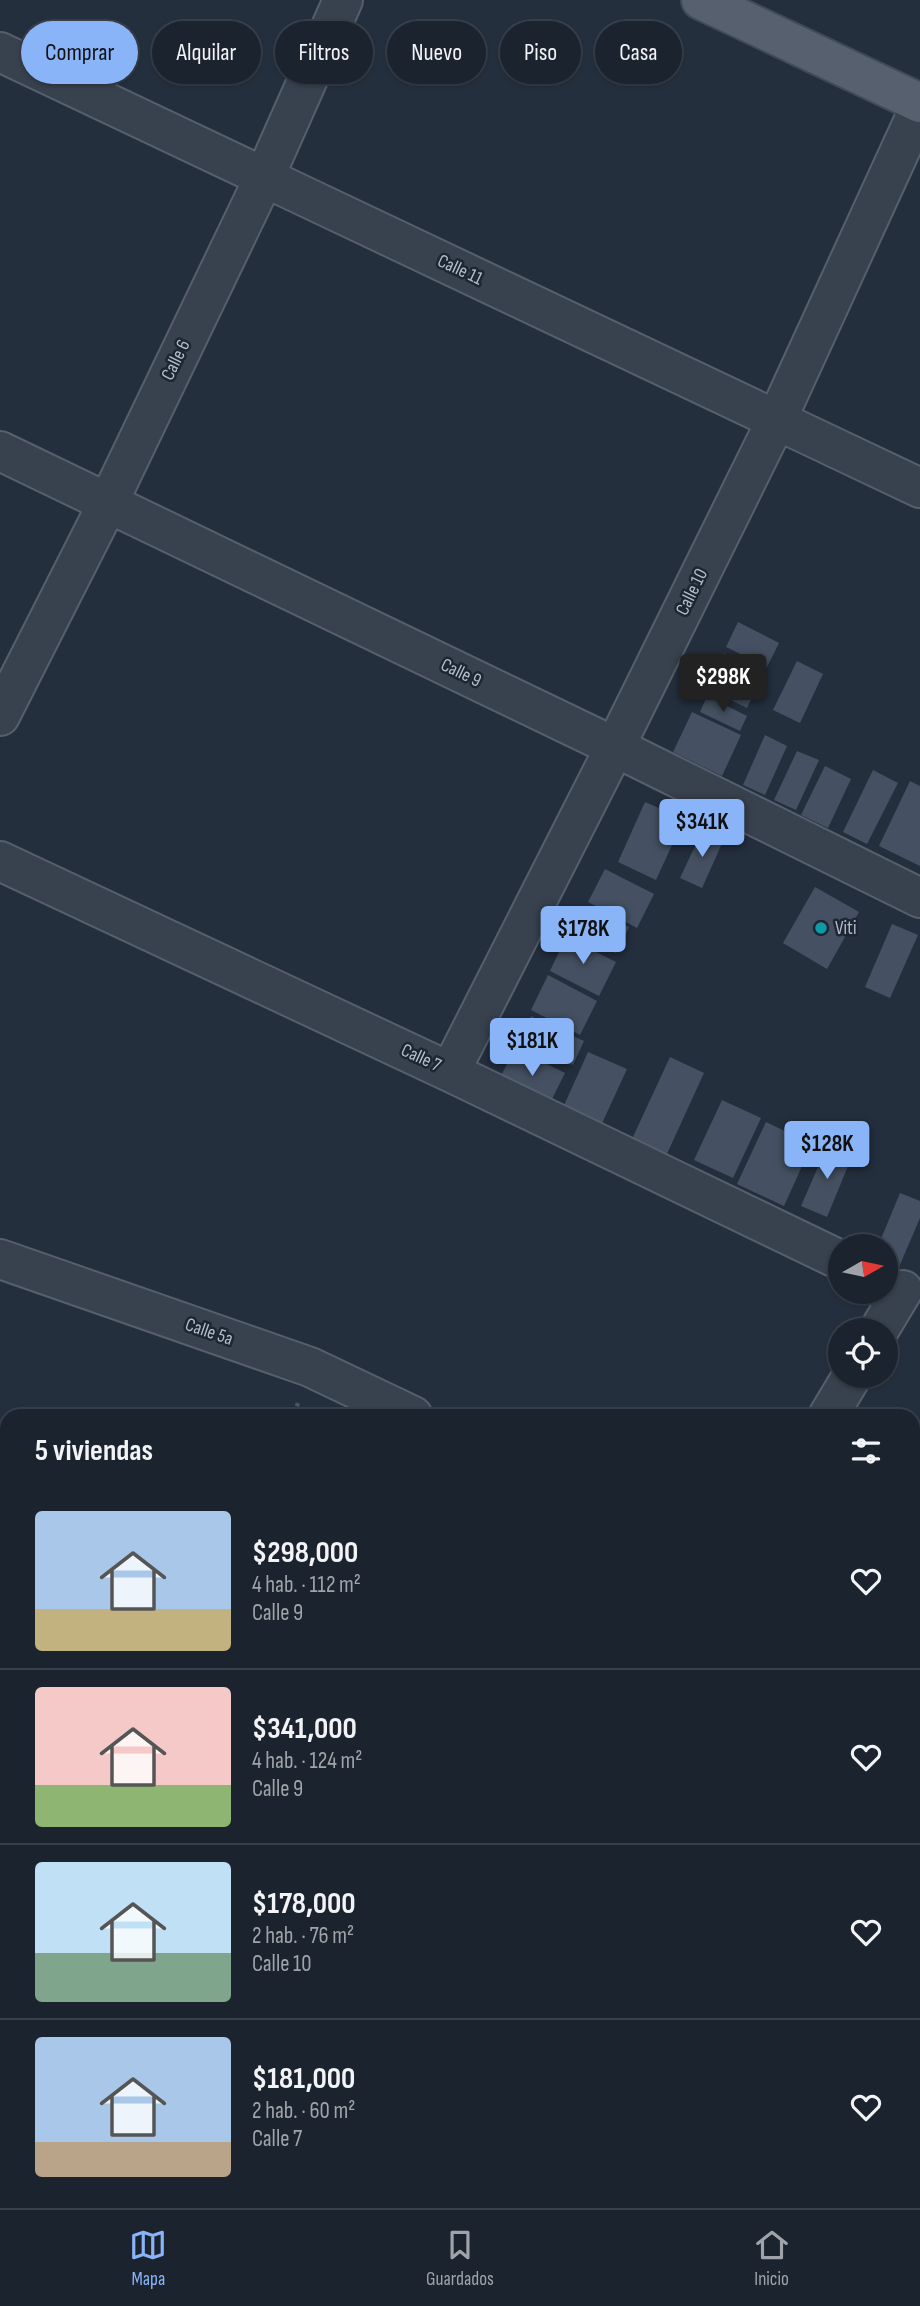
<!DOCTYPE html>
<html lang="es">
<head>
<meta charset="utf-8">
<style>
	body { margin:0; font-family:"Sofia Sans Condensed",sans-serif; background:#242b36; color:#f1f3f6; height:100vh; display:flex; flex-direction:column; font-size:26px; white-space:nowrap }
	* { box-sizing:border-box; margin:0 }
	p { font-size:23px; color:#a0a4aa }
	.icon { flex:none; width:38px; height:38px; fill:none; stroke:currentColor; stroke-width:2; stroke-linecap:round; stroke-linejoin:round }
	.map { position:relative; flex:1; overflow:hidden }
	.drawer { position:absolute; left:0px; top:1409px; width:920px; height:800px; display:flex; flex-direction:column; background:#1b232e; border-radius:21px 21px 0 0; box-shadow:0 2px 5px #0004,0 0 0 2px #39404a }
	.drawer>* { flex:none }
	.banner { position:absolute; left:21px; top:21px; width:878px; height:63px; display:flex; gap:14px }
	.needle { width:46px; rotate:81deg }
	.tools { position:absolute; left:828px; top:1234px; display:grid; gap:14px }
	.tools a { display:grid; place-items:center; width:70px; height:70px; border-radius:50%; background:#1b232e; box-shadow:0 2px 5px #0004,0 0 0 2px #39404a; font-size:35px }
	.price { position:absolute; translate:-50% -60px; padding:0 16px; border-radius:7px; background:#8ab4f8; color:#111; font-size:23px; line-height:46px; filter:drop-shadow(0 2px 4px #0008) }
	.price::after { content:''; position:absolute; left:50%; top:42px; width:21px; height:16px; margin-left:-10px; background:inherit; clip-path:polygon(0 0,100% 0,50% 100%) }
	.price.selected { background:#222; color:#fff }
	ul { padding:0; list-style:none }
	li { display:flex; align-items:center; gap:21px; height:175px; padding:0 35px }
	li+li { border-top:2px solid #39404a }
	li span { display:grid; place-items:center; flex:none; width:196px; height:140px; border-radius:7px; color:#555 }
	li>.icon { margin-inline-start:auto }
	span .icon { width:84px; height:84px; fill:#fffc; stroke-width:1 }
	li b { font-size:30px }
	h2 { display:flex; justify-content:space-between; align-items:center; height:84px; padding:0 35px; font-size:30px }
	.tag { padding:0 24px; border-radius:32px; background:#1b232e; box-shadow:0 2px 5px #0004,0 0 0 2px #39404a; font-size:24px; line-height:63px }
	.tag.selected { background:#8ab4f8; color:#111 }
	.tab-bar { display:flex; justify-content:space-around; align-items:center; height:98px; border-top:2px solid #39404a; background:#1b232e; font-size:19px; color:#a0a4aa }
	.tab-bar a { display:grid; justify-items:center; gap:4px }
	.tab-bar .selected { color:#8ab4f8 }
	.map>svg:first-child { display:block }
	.green { fill:#263c3f }
	.building { fill:#455162 }
	.lines { fill:none; stroke-linecap:round; stroke-linejoin:round }
	.minor-casing { stroke:#565f6c; stroke-width:42 }
	.major-casing { stroke:#414a57; stroke-width:42 }
	.path { stroke:#44595c; stroke-width:4.5; stroke-dasharray:5 5; stroke-linecap:butt }
	.minor { stroke:#38414e; stroke-width:38 }
	.major { stroke:#56606e; stroke-width:38 }
	.culture-dot { fill:#0f9aa8; stroke:#1d2633; stroke-width:2.5 }
	.labels { text-anchor:middle; dominant-baseline:central; stroke-width:5; stroke-linejoin:round; paint-order:stroke }
	.street-label { font-size:19px; fill:#b4bcc9; stroke:#1d2633 }
	.poi-label { font-size:19px; fill:#b4bcc9; stroke:#1d2633; text-anchor:start }
</style>
</head>
<body>
<div class="map">
<svg width="920" height="2208" viewBox="0 0 920 2208">
	<rect width="100%" height="100%" fill="#242f3e"/>
	<path class="green" d="M 0,2111 L 7,2111 L 7,2202 L 439,2202 L 459,2208 L 0,2208 Z"/>
	<path class="building" d="M 738,622 L 779,643 L 767,667 L 726,647 Z
		M 724,653 L 764,672 L 757,687 L 717,669 Z
		M 797,661 L 823,674 L 800,723 L 773,710 Z
		M 714,674 L 754,693 L 747,708 L 707,689 Z
		M 707,696 L 747,716 L 740,731 L 700,712 Z
		M 692,712 L 741,735 L 722,776 L 673,752 Z
		M 765,735 L 787,746 L 765,795 L 743,785 Z
		M 797,751 L 819,760 L 796,810 L 774,800 Z
		M 825,766 L 851,779 L 828,828 L 801,815 Z
		M 873,770 L 898,783 L 867,844 L 843,832 Z
		M 910,781 L 920,786 L 920,866 L 879,846 Z
		M 645,802 L 684,819 L 656,880 L 618,862 Z
		M 703,829 L 724,839 L 702,888 L 680,878 Z
		M 605,869 L 654,894 L 637,928 L 588,902 Z
		M 815,887 L 859,912 L 827,969 L 783,943 Z
		M 587,907 L 629,927 L 616,953 L 575,932 Z
		M 892,924 L 918,935 L 890,998 L 865,987 Z
		M 566,937 L 616,962 L 599,996 L 550,971 Z
		M 548,975 L 597,1001 L 580,1035 L 531,1010 Z
		M 531,1016 L 584,1041 L 573,1065 L 520,1040 Z
		M 515,1048 L 565,1073 L 548,1107 L 498,1082 Z
		M 588,1052 L 627,1069 L 599,1130 L 561,1112 Z
		M 670,1057 L 704,1073 L 666,1156 L 632,1139 Z
		M 722,1100 L 761,1118 L 733,1178 L 694,1160 Z
		M 766,1122 L 812,1144 L 784,1206 L 737,1184 Z
		M 828,1144 L 853,1154 L 827,1217 L 801,1206 Z
		M 900,1193 L 920,1201 L 920,1218 L 899,1267 L 886,1261 L 886,1246 L 878,1246 Z"/>
	<g class="lines">
		<g class="minor-casing">
			<path id="minor" d="M 0,52 L 920,488
				M 0,451 L 615,747 L 920,898
				M 0,716 L 108,503 L 264,178 L 343,0
				M 0,861 L 450,1072 L 840,1260
				M 450,1072 L 615,747 L 777,419 L 920,107
				M 0,1259 L 310,1367 L 413,1416
				M 879,1330 L 903,1290
				M 828,1416 L 852,1376
				M 914,1663 L 920,1667
				M 914,2073 L 920,2075"/>
		</g>
		<g class="major-casing">
			<path id="major" d="M 701,0 L 920,103"/>
		</g>
		<path class="path" d="M 294,1416 L 298,1403"/>
		<use href="#minor" class="minor"/>
		<use href="#major" class="major"/>
	</g>
	<circle class="culture-dot" cx="821" cy="928" r="7"/>
	<g class="labels">
		<g class="street-label">
			<text transform="translate(460 270) rotate(25)">Calle 11</text>
			<text transform="translate(176 360) rotate(-64)">Calle 6</text>
			<text transform="translate(692 592) rotate(-64)">Calle 10</text>
			<text transform="translate(461 673) rotate(26)">Calle 9</text>
			<text transform="translate(421 1058) rotate(25)">Calle 7</text>
			<text transform="translate(209 1332) rotate(19)">Calle 5a</text>
		</g>
		<g class="poi-label">
			<text x="835" y="928">Viti</text>
		</g>
	</g>
</svg>
<div class="tools">
<a><svg class="needle" viewBox="-14 -14 28 28"><path d="M0-13l5 13h-10z" fill="#e53935"/><path d="M0 13l5-13h-10z" fill="#a0a4aa"/></svg></a>
<a><svg class="icon" aria-label="locate" viewBox="0 0 24 24"><circle cx="12" cy="12" r="6"/><path d="M12 2v4M12 18v4M2 12h4M18 12h4"/></svg></a>
</div>
<b class="price selected" style="left:723px;top:714px">$298K</b>
<b class="price" style="left:702px;top:859px">$341K</b>
<b class="price" style="left:583px;top:966px">$178K</b>
<b class="price" style="left:532px;top:1078px">$181K</b>
<b class="price" style="left:827px;top:1181px">$128K</b>
<div class="banner">
<a class="tag selected">Comprar</a>
<a class="tag">Alquilar</a>
<a class="tag">Filtros</a>
<a class="tag">Nuevo</a>
<a class="tag">Piso</a>
<a class="tag">Casa</a>
</div>
<section class="drawer">
<h2>5 viviendas<svg class="icon" aria-label="filters" viewBox="0 0 24 24"><path d="M4 7h16M4 17h16"/><circle cx="9" cy="7" r="2"/><circle cx="15" cy="17" r="2"/></svg></h2>
<ul>
<li><span style="background:linear-gradient(#a9c7e8 70%,#c2b280 0)"><svg class="icon" aria-label="home" viewBox="0 0 24 24"><path d="M3 11l9-7 9 7M6 9v11h12V9"/></svg></span><div><b>$298,000</b><p>4 hab. · 112 m²</p><p>Calle 9</p></div><svg class="icon" aria-label="heart" viewBox="0 0 24 24"><path d="M12 20l-8-8c-3-5 5-10 8-4 3-6 11-1 8 4z"/></svg></li>
<li><span style="background:linear-gradient(#f6c9c9 70%,#8fb573 0)"><svg class="icon" aria-label="home" viewBox="0 0 24 24"><path d="M3 11l9-7 9 7M6 9v11h12V9"/></svg></span><div><b>$341,000</b><p>4 hab. · 124 m²</p><p>Calle 9</p></div><svg class="icon" aria-label="heart" viewBox="0 0 24 24"><path d="M12 20l-8-8c-3-5 5-10 8-4 3-6 11-1 8 4z"/></svg></li>
<li><span style="background:linear-gradient(#bfe0f5 65%,#7fa58c 0)"><svg class="icon" aria-label="home" viewBox="0 0 24 24"><path d="M3 11l9-7 9 7M6 9v11h12V9"/></svg></span><div><b>$178,000</b><p>2 hab. · 76 m²</p><p>Calle 10</p></div><svg class="icon" aria-label="heart" viewBox="0 0 24 24"><path d="M12 20l-8-8c-3-5 5-10 8-4 3-6 11-1 8 4z"/></svg></li>
<li><span style="background:linear-gradient(#a9c7e8 75%,#b9a48a 0)"><svg class="icon" aria-label="home" viewBox="0 0 24 24"><path d="M3 11l9-7 9 7M6 9v11h12V9"/></svg></span><div><b>$181,000</b><p>2 hab. · 60 m²</p><p>Calle 7</p></div><svg class="icon" aria-label="heart" viewBox="0 0 24 24"><path d="M12 20l-8-8c-3-5 5-10 8-4 3-6 11-1 8 4z"/></svg></li>
</ul>
</section>
</div>
<nav class="tab-bar">
<a class="selected"><svg class="icon" aria-label="map" viewBox="0 0 24 24"><path d="M3 6l6-2 6 2 6-2v14l-6 2-6-2-6 2zM9 4v14M15 6v14"/></svg>Mapa</a>
<a><svg class="icon" aria-label="saved" viewBox="0 0 24 24"><path d="M7 4h10v16l-5-4-5 4z"/></svg>Guardados</a>
<a><svg class="icon" aria-label="home" viewBox="0 0 24 24"><path d="M3 11l9-7 9 7M6 9v11h12V9"/></svg>Inicio</a>
</nav>
</body>
</html>
